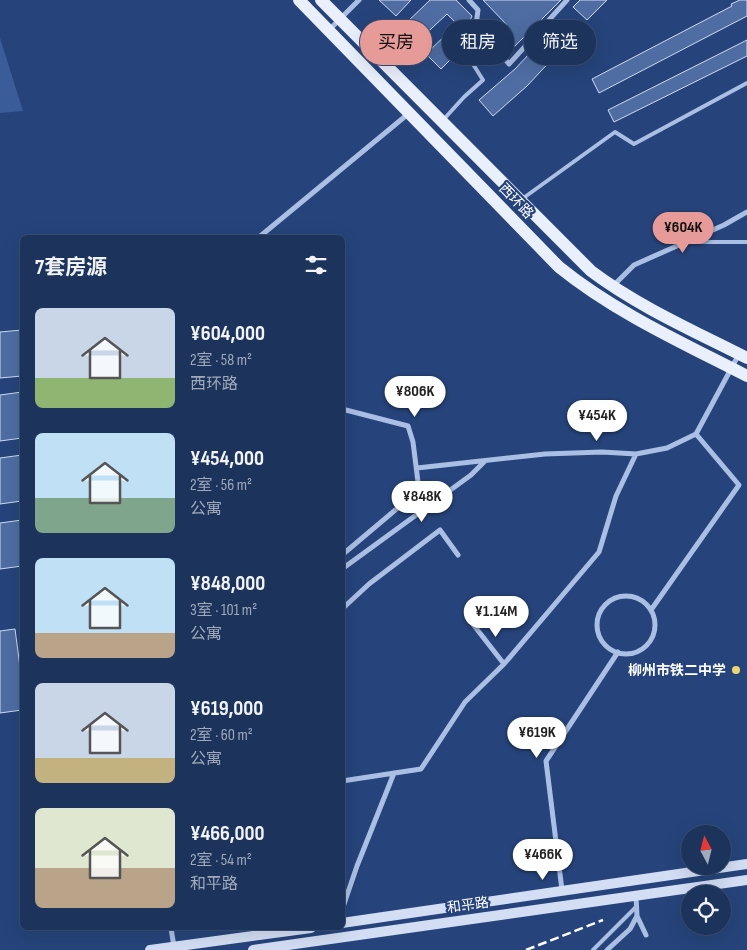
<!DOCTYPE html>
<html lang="zh">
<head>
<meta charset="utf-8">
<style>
	body { margin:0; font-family:"Sofia Sans Condensed","Noto Sans SC",sans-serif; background:#293f65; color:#f1f3f6; height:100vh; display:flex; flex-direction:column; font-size:19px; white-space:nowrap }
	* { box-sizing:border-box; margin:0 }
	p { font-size:16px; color:#a0aabb }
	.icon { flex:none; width:28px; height:28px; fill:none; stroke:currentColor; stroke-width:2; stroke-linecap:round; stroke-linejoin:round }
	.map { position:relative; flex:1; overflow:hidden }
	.drawer { position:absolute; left:20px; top:235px; width:325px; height:695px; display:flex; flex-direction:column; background:#1c335c; border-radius:8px; box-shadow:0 5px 20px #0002,0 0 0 1px #3a4e72 }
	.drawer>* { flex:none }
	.banner { position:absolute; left:360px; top:20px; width:311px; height:45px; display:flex; gap:10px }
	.needle { width:32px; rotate:353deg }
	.fabs { position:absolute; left:681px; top:825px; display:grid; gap:10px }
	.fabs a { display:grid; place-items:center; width:50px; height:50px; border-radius:50%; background:#1c335c; box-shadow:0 5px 20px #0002,0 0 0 1px #3a4e72; font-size:25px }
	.price { position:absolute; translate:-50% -42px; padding:0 11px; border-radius:18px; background:#fff; color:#222; font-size:16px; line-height:32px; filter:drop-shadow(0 1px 2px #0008) }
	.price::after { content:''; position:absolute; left:50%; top:30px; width:15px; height:11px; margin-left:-8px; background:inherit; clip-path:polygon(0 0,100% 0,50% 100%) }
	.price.active { background:#e69b98; color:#111 }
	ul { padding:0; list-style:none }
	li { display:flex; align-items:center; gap:15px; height:125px; padding:0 15px }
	li span { display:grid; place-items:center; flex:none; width:140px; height:100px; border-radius:8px; color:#555 }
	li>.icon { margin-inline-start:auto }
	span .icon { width:60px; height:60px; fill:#fffc; stroke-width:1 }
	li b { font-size:21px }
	h2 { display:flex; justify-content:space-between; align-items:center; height:60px; padding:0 15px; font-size:21px }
	.pill { padding:0 18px; border-radius:22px; background:#1c335c; box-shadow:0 5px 20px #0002,0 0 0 1px #3a4e72; font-size:18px; line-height:45px }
	.pill.active { background:#e69b98; color:#111 }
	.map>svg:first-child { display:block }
	.green { fill:#3a5c98 }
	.building { fill:#4f6da3; stroke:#cddbf3 }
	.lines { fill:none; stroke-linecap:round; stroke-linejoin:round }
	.service { stroke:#aabfe4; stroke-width:4 }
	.minor { stroke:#aabfe4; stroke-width:5 }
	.secondary { stroke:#d3def4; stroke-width:10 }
	.primary { stroke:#eaeffc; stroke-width:12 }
	.rail { stroke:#fff; stroke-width:2.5; stroke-dasharray:9 4; stroke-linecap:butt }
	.poi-dot { fill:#ecd470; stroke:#26447b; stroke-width:2 }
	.labels { text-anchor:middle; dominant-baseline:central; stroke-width:4.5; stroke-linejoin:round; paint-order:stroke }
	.street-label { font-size:14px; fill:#fff; stroke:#26447b }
	.poi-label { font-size:14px; font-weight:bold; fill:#fff; stroke:#26447b; text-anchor:end }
</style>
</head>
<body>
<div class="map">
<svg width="747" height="950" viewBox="0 0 747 950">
	<rect width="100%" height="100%" fill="#26447b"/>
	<path class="green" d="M 0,38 L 23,111 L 0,113 Z"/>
	<path class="building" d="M 379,0 L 411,0 L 396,16 Z
		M 430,0 L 456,0 L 472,16 L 468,25 L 476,34 L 441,69 L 426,54 L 457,24 L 447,14 L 417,42 L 402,27 Z
		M 483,0 L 561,0 L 509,52 L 494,37 L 507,25 Z
		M 580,0 L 607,0 L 587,20 L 573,7 Z
		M 740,0 L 747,0 L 747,16 L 599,93 L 592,79 L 732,6 L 731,4 Z
		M 555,26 L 570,40 L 527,86 L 493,116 L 479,100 L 515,69 Z
		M 747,40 L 747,56 L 614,122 L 608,110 Z
		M 22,330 L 22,376 L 0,378 L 0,332 Z
		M 22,392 L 22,438 L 0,441 L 0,395 Z
		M 22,455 L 22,501 L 0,504 L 0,458 Z
		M 22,520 L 22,566 L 0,569 L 0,523 Z
		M 15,629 L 22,682 L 22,710 L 0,713 L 0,631 Z"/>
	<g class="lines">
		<path class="service" d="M 444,119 L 464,97 L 483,80 L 466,53 L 483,34
			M 522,199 L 615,132 L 634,144 L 747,83
			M 689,242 L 747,242
			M 593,950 L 636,907"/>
		<path class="minor" d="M 469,0 L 478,10 L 476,25 L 509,64 L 567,0
			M 329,30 L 359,0
			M 258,238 L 408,114
			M 614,285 L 634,265 L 724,225 L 747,212
			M 342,409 L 408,426 L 413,442 L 419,490 L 342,555
			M 417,468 L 545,454 L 602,452 L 636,454 L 667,448 L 696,434 L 739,354
			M 342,569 L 471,475 L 485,461
			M597 625a29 29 0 1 1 58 0a29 29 0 1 1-58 0Z
			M 342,609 L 369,584 L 440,530 L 458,555
			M 651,610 L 739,485 L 696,434
			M 472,623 L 504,664
			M 342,781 L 421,769 L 465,702 L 504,664 L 599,552 L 616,496 L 636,454
			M 562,890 L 546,761 L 618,652
			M 342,910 L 357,866 L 394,773
			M 637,916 L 646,935
			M 171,928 L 174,947
			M 607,950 L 630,929 L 637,916 L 636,896"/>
		<path class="secondary" d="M 342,923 L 747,864
			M 150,950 L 311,928
			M 253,950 L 747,880"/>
		<path class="primary" d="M 299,0 L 559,267 C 616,313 683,343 747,376
			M 321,0 L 591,271 C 639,307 694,331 747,358"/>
		<path class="rail" d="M 526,950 L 603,920"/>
	</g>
	<circle class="poi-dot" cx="736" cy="670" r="5"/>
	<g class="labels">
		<g class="street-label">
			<text transform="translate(516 201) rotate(46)">西环路</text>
			<text transform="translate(468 905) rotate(-8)">和平路</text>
		</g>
		<g class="poi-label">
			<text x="726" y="670">柳州市铁二中学</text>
		</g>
	</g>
</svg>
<div class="fabs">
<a><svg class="needle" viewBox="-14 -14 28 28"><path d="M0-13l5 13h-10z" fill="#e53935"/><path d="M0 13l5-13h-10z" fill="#a0aabb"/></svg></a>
<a><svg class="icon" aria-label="locate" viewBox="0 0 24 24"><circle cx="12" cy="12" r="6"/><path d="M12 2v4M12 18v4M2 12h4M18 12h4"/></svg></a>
</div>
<b class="price active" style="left:683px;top:254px">¥604K</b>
<b class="price" style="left:415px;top:418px">¥806K</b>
<b class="price" style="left:597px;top:442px">¥454K</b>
<b class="price" style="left:422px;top:523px">¥848K</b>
<b class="price" style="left:496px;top:638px">¥1.14M</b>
<b class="price" style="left:537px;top:759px">¥619K</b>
<b class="price" style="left:543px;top:881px">¥466K</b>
<div class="banner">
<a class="pill active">买房</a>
<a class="pill">租房</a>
<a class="pill">筛选</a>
</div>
<section class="drawer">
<h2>7套房源<svg class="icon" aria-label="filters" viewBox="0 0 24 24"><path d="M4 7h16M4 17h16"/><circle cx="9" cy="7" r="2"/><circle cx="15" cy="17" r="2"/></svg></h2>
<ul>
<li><span style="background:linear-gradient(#c9d6e8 70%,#8fb573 0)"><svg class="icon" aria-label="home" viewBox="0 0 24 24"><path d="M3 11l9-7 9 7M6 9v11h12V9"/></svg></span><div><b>¥604,000</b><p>2室 · 58 m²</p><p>西环路</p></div></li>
<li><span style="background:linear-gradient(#bfe0f5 65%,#7fa58c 0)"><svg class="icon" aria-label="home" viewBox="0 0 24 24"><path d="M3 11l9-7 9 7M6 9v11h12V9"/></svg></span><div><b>¥454,000</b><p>2室 · 56 m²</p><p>公寓</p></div></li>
<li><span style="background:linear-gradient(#bfe0f5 75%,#b9a48a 0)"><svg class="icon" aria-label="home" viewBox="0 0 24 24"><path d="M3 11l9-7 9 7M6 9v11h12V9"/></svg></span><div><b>¥848,000</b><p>3室 · 101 m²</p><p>公寓</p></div></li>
<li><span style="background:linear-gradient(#c9d6e8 75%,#c2b280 0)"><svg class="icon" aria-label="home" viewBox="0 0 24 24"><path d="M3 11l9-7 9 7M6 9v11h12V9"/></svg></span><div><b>¥619,000</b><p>2室 · 60 m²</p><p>公寓</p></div></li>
<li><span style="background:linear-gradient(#dfe7d0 60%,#b9a48a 0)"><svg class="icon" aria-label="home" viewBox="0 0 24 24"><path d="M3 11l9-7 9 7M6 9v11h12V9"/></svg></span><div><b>¥466,000</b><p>2室 · 54 m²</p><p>和平路</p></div></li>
</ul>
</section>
</div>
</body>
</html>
